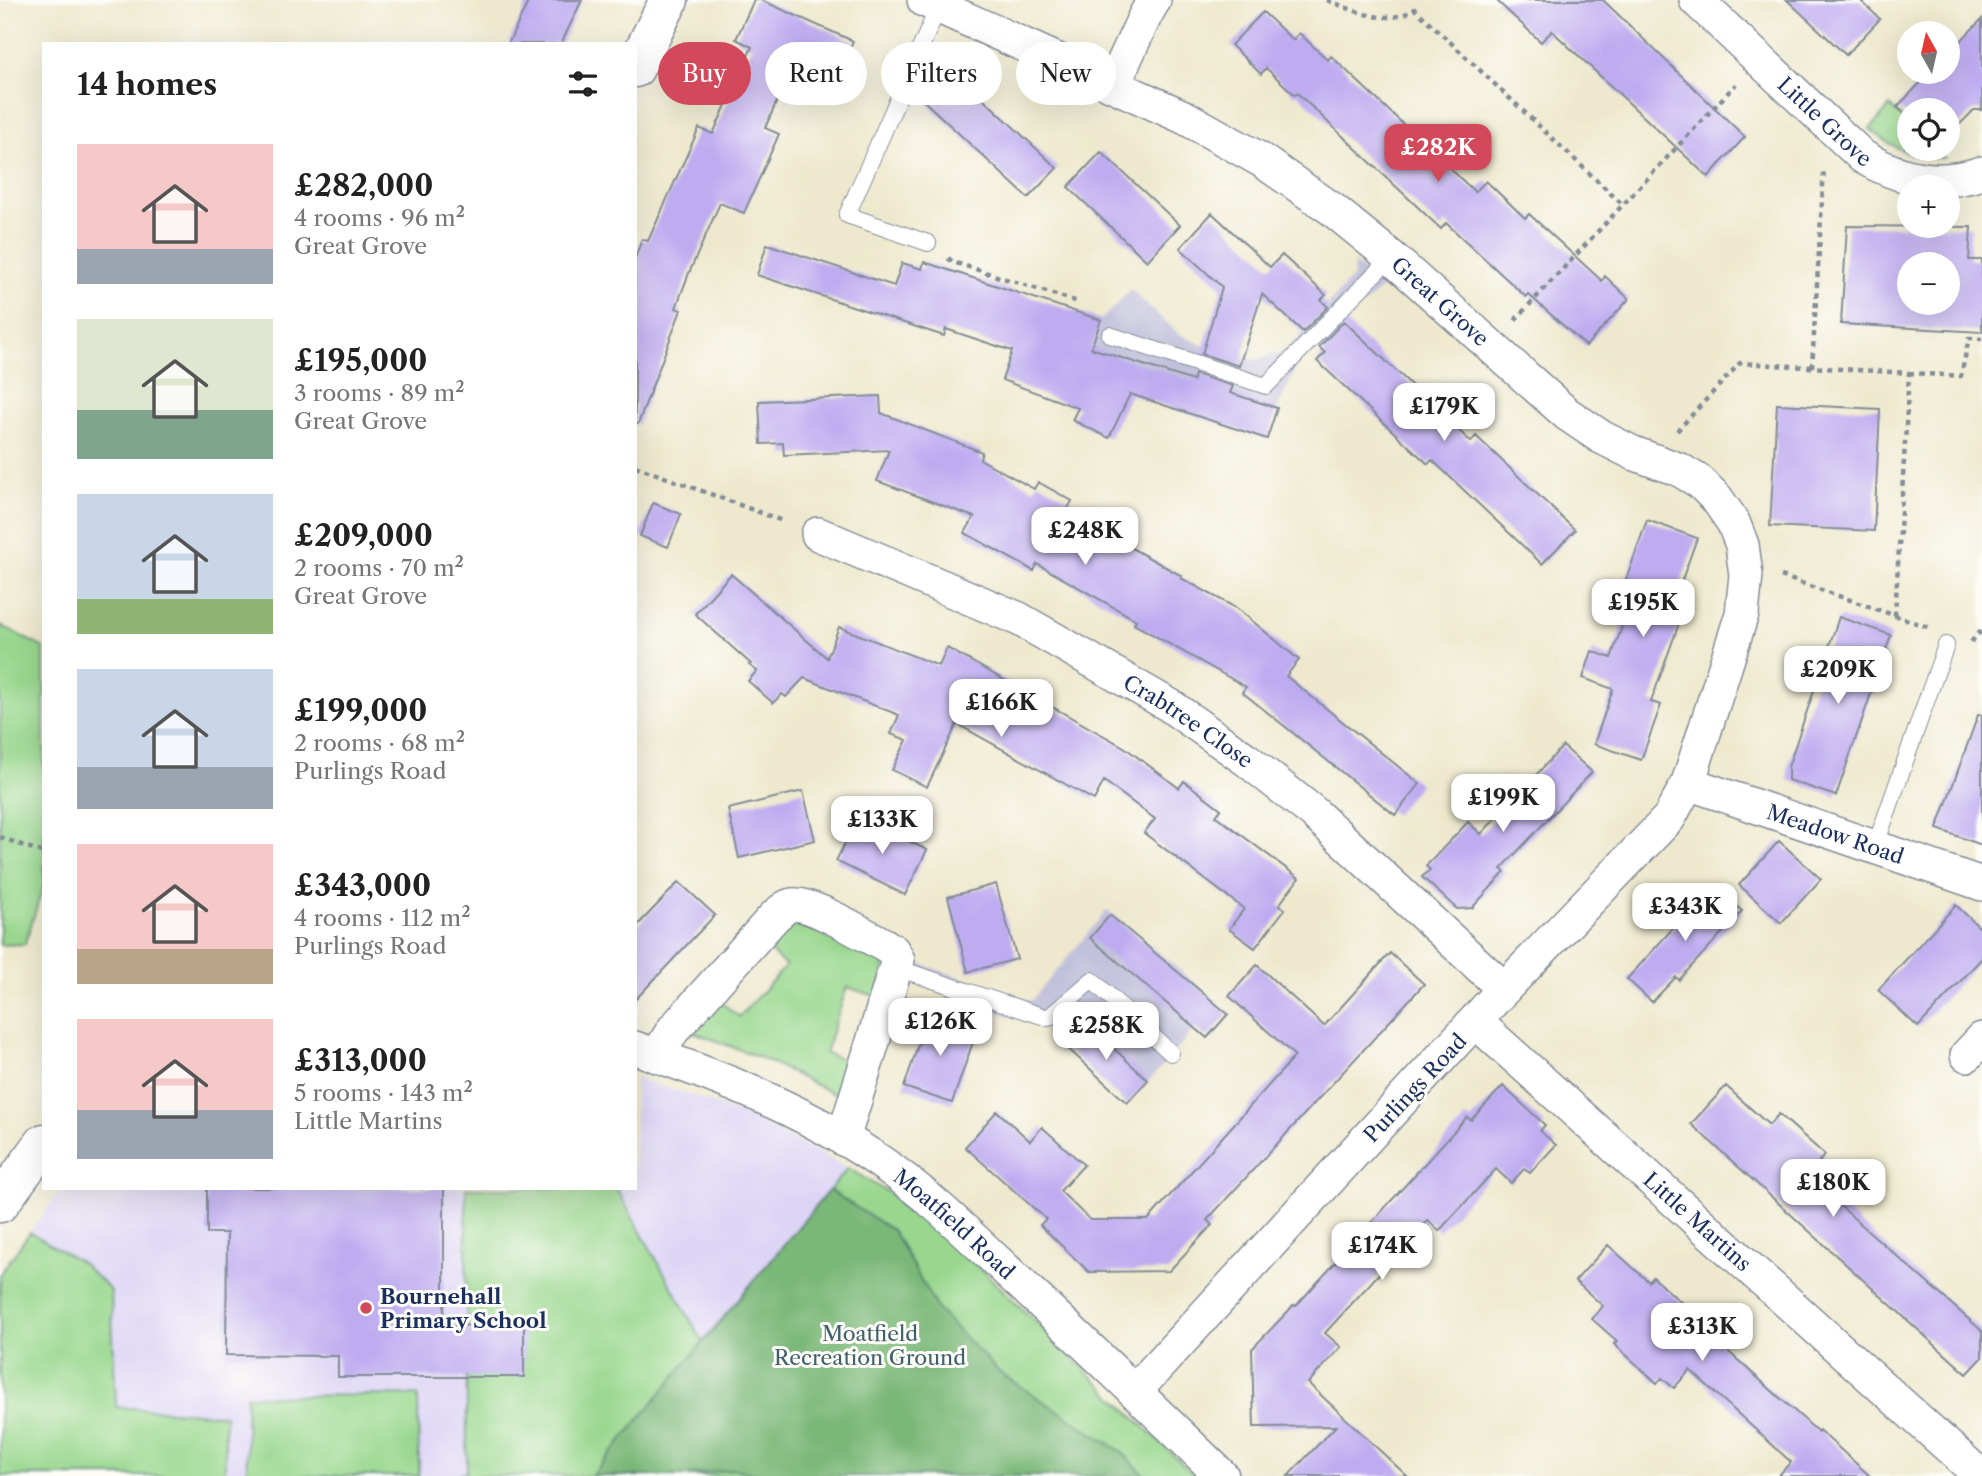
<!DOCTYPE html>
<html lang="en">
<head>
<meta charset="utf-8">
<style>
	body { margin:0; font-family:"Libre Caslon Text",serif; background:#f6f6f6; color:#222; height:100vh; display:flex; flex-direction:column; font-size:26px; white-space:nowrap }
	* { box-sizing:border-box; margin:0 }
	p { font-size:23px; color:#767676 }
	.icon { flex:none; width:38px; height:38px; fill:none; stroke:currentColor; stroke-width:2; stroke-linecap:round; stroke-linejoin:round }
	.map { position:relative; flex:1; overflow:hidden }
	.sheet { position:absolute; left:42px; top:42px; width:595px; height:1148px; display:flex; flex-direction:column; background:#fff; border-radius:0px; box-shadow:0 7px 28px #0002 }
	.sheet>* { flex:none }
	.banner { position:absolute; left:658px; top:42px; width:665px; height:63px; display:flex; gap:14px }
	.needle { width:46px; rotate:352deg }
	.tools { position:absolute; left:1897px; top:21px; display:grid; gap:14px }
	.tools a { display:grid; place-items:center; width:63px; height:63px; border-radius:50%; background:#fff; box-shadow:0 7px 28px #0002; font-size:35px }
	.price { position:absolute; translate:-50% -60px; padding:0 16px; border-radius:14px; background:#fff; color:#222; font-size:23px; line-height:46px; filter:drop-shadow(0 2px 4px #0008) }
	.price::after { content:''; position:absolute; left:50%; top:42px; width:21px; height:16px; margin-left:-10px; background:inherit; clip-path:polygon(0 0,100% 0,50% 100%) }
	.price.selected { background:#d1495b; color:#fff }
	ul { padding:0; list-style:none }
	li { display:flex; align-items:center; gap:21px; height:175px; padding:0 35px }
	li span { display:grid; place-items:center; flex:none; width:196px; height:140px; border-radius:0px; color:#555 }
	li>.icon { margin-inline-start:auto }
	span .icon { width:84px; height:84px; fill:#fffc; stroke-width:1 }
	li b { font-size:30px }
	h2 { display:flex; justify-content:space-between; align-items:center; height:84px; padding:0 35px; font-size:30px }
	.chip { padding:0 24px; border-radius:32px; background:#fff; box-shadow:0 7px 28px #0002; font-size:24px; line-height:63px }
	.chip.selected { background:#d1495b; color:#fff }
	.map>svg:first-child { display:block }
	.built { fill:#ddd5f6 }
	.industrial { fill:#c2c1dc }
	.green { fill:#98d78d; stroke:#5a8376; stroke-width:2 }
	.forest { fill:#7ab878; stroke:#4a746b; stroke-width:2 }
	.building { fill:#beacf1; fill-rule:evenodd }
	.lines { fill:none; stroke-linecap:round; stroke-linejoin:round }
	.service-casing { stroke:#848c96; stroke-width:18 }
	.minor-casing { stroke:#848c96; stroke-width:36 }
	.tertiary-casing { stroke:#848c96; stroke-width:41 }
	.path { stroke:#848c96; stroke-width:4.5; stroke-dasharray:5 5; stroke-linecap:butt }
	.service { stroke:#fff; stroke-width:16 }
	.minor { stroke:#fff; stroke-width:33 }
	.tertiary { stroke:#fff; stroke-width:38 }
	.poi-dot { fill:#d1495b; stroke:#fdfcf7; stroke-width:2.5 }
	.labels { text-anchor:middle; dominant-baseline:central; stroke-width:6; stroke-linejoin:round; paint-order:stroke }
	.street-label { font-size:21px; fill:#1b2f5e; stroke:#fdfcf7 }
	.poi-label { font-size:21px; font-weight:bold; fill:#1b2f5e; stroke:#fdfcf7; text-anchor:start }
	.park-label { font-size:21px; fill:#40616c; stroke:#fdfcf7 }
</style>
</head>
<body>
<div class="map">
<svg width="1982" height="1476" viewBox="0 0 1982 1476">
	<rect width="100%" height="100%" fill="#fdfcf7"/>
	<filter id="ink" filterUnits="userSpaceOnUse"><feTurbulence type="fractalNoise" baseFrequency=".0143" numOctaves="2"/><feDisplacementMap in="SourceGraphic" scale="14" xChannelSelector="R" yChannelSelector="G"/><feConvolveMatrix kernelMatrix="1 2 1 2 8 2 1 2 1" color-interpolation-filters="sRGB"/></filter>
	<filter id="wash" filterUnits="userSpaceOnUse"><feTurbulence type="fractalNoise" baseFrequency=".00686" numOctaves="4" result="noise"/><feDisplacementMap in="SourceGraphic" scale="28" xChannelSelector="R" yChannelSelector="G"/><feGaussianBlur stdDeviation="1.57" result="paint"/><feColorMatrix in="noise" values="0 0 0 0 0 0 0 0 0 0 0 0 0 0 0 0 0 1.4 0 .05"/><feComposite in="paint" operator="in"/></filter>
	<g filter="url(#wash)">
		<rect width="100%" height="100%" fill="#eee9ce"/>
		<path class="built" d="M 635,1078 L 690,1095 L 752,1119 L 848,1168 L 592,1476 L 0,1476 L 0,1274 L 62,1188 L 635,1188 Z"/>
		<path class="industrial" d="M 1354,263 L 1383,287 L 1299,363 L 1277,408 L 1267,439 L 1081,378 L 1101,320 L 1131,290 L 1179,334 L 1204,346 L 1213,316 L 1251,328 L 1242,358 L 1255,360 L 1284,352 L 1353,277 Z
			M 1107,910 L 1218,1002 L 1127,1106 L 1059,1041 L 1040,1026 L 915,984 L 921,964 L 1031,1001 Z"/>
		<path class="green" d="M 1890,106 L 1909,124 L 1909,149 L 1935,149 L 1944,158 C 1911,157 1895,150 1870,129 Z
			M 0,625 L 44,648 L 44,884 L 25,944 L 0,945 Z
			M 800,918 L 885,962 L 878,997 L 847,987 L 825,1053 L 855,1064 L 844,1099 L 766,1060 L 691,1031 L 717,999 L 739,1017 L 786,966 L 765,947 L 785,924 Z
			M 848,1168 L 908,1205 L 981,1269 L 1195,1476 L 450,1476 L 467,1472 L 466,1188 L 616,1188 L 703,1342 Z
			M 30,1232 L 83,1264 L 111,1291 L 116,1407 L 225,1415 L 225,1476 L 0,1476 L 0,1274 Z
			M 418,1395 L 419,1476 L 247,1476 L 246,1396 Z"/>
		<path class="forest" d="M 829,1190 L 893,1231 L 938,1310 L 1000,1373 L 1122,1452 L 1145,1476 L 761,1476 L 735,1469 L 686,1476 L 592,1476 Z"/>
		<g id="blocks">
			<path class="building" d="M 529,0 L 582,0 L 561,44 L 508,44 Z
				M 754,0 L 761,0 L 853,41 L 834,83 L 793,65 L 765,128 L 779,134 L 744,213 L 720,203 L 689,273 L 676,308 L 681,310 L 638,424 L 635,424 L 635,258 L 642,239 L 648,241 L 699,128 L 713,134 L 752,47 L 736,39 Z
				M 1496,0 L 1603,0 L 1745,137 L 1708,177 L 1552,31 L 1541,42 Z
				M 1787,0 L 1860,0 L 1880,19 L 1846,55 Z
				M 1263,12 L 1293,40 L 1299,33 L 1328,60 L 1331,56 L 1475,192 L 1486,181 L 1525,218 L 1529,214 L 1602,281 L 1605,276 L 1629,299 L 1586,346 L 1528,294 L 1526,297 L 1446,223 L 1441,229 L 1297,93 L 1295,95 L 1266,68 L 1261,74 L 1231,45 Z
				M 1982,19 L 1982,110 L 1974,110 L 1948,136 L 1948,110 L 1909,110 L 1909,118 L 1897,107 L 1931,72 L 1948,72 L 1948,54 Z
				M 954,71 L 1057,168 L 1028,198 L 925,102 Z
				M 1101,152 L 1180,225 L 1147,261 L 1068,187 Z
				M 1212,213 L 1270,267 L 1282,255 L 1326,295 L 1321,300 L 1328,307 L 1303,332 L 1262,294 L 1239,366 L 1202,354 L 1222,287 L 1180,248 Z
				M 1847,226 L 1971,227 L 1969,260 L 1982,260 L 1982,332 L 1841,324 ZM 1909,264 L 1948,264 L 1948,303 L 1909,303 Z
				M 767,244 L 894,286 L 902,263 L 922,269 L 924,262 L 1101,320 L 1091,348 L 1193,381 L 1195,374 L 1233,386 L 1230,393 L 1277,408 L 1267,439 L 1130,394 L 1109,438 L 1072,420 L 1078,408 L 1002,380 L 1012,351 L 946,329 L 944,336 L 757,275 Z
				M 1344,321 L 1471,442 L 1476,436 L 1575,530 L 1542,564 L 1432,460 L 1428,464 L 1317,361 L 1325,353 L 1319,347 Z
				M 880,396 L 881,413 L 982,452 L 980,459 L 1034,489 L 1038,482 L 1072,501 L 1066,512 L 1182,576 L 1181,578 L 1238,609 L 1299,660 L 1286,676 L 1420,784 L 1395,815 L 1242,692 L 1246,687 L 1134,624 L 1136,620 L 1037,564 L 1034,571 L 965,533 L 974,517 L 877,481 L 889,450 L 784,455 L 783,443 L 761,444 L 759,401 Z
				M 1777,404 L 1880,409 L 1874,531 L 1770,526 Z
				M 653,503 L 681,514 L 668,547 L 640,536 Z
				M 1647,520 L 1697,538 L 1678,591 L 1689,595 L 1651,702 L 1661,705 L 1641,760 L 1594,744 L 1613,689 L 1583,678 L 1592,651 L 1611,658 L 1630,604 L 1619,600 Z
				M 731,574 L 827,658 L 839,627 L 939,666 L 947,648 L 1124,747 L 1179,788 L 1184,781 L 1221,809 L 1216,816 L 1299,878 L 1279,905 L 1285,909 L 1255,948 L 1229,929 L 1244,909 L 1144,833 L 1155,819 L 1104,781 L 1094,800 L 957,724 L 927,787 L 892,770 L 907,740 L 891,734 L 899,715 L 804,678 L 786,697 L 782,694 L 773,703 L 748,681 L 757,671 L 749,665 L 751,664 L 695,614 Z
				M 1839,617 L 1891,635 L 1836,796 L 1788,780 L 1788,767 Z
				M 1978,715 L 1982,715 L 1982,845 L 1937,829 Z
				M 1563,746 L 1592,772 L 1501,869 L 1505,872 L 1472,908 L 1457,909 L 1422,877 L 1430,870 L 1426,866 L 1468,822 L 1481,834 Z
				M 803,791 L 815,840 L 739,858 L 728,809 Z
				M 858,816 L 927,850 L 905,895 L 836,861 Z
				M 1779,841 L 1821,879 L 1781,923 L 1739,885 Z
				M 679,882 L 715,915 L 635,1000 L 635,928 Z
				M 996,884 L 1017,959 L 968,972 L 948,897 Z
				M 1712,885 L 1742,911 L 1679,980 L 1676,977 L 1652,1002 L 1627,979 Z
				M 1956,905 L 1982,930 L 1982,958 L 1918,1027 L 1878,990 Z
				M 1110,915 L 1228,1014 L 1207,1038 L 1090,938 Z
				M 1390,953 L 1424,984 L 1207,1220 L 1212,1225 L 1169,1271 L 1089,1272 L 1040,1225 L 1046,1219 L 965,1147 L 997,1111 L 1030,1141 L 1042,1127 L 1084,1165 L 1060,1191 L 1090,1220 L 1148,1220 L 1295,1056 L 1229,996 L 1257,965 L 1324,1026 Z
				M 929,1013 L 977,1030 L 952,1103 L 904,1087 Z
				M 1084,1021 L 1148,1080 L 1127,1103 L 1063,1044 Z
				M 1503,1086 L 1545,1125 L 1540,1131 L 1556,1145 L 1530,1173 L 1524,1169 L 1511,1183 L 1496,1169 L 1439,1231 L 1428,1220 L 1325,1333 L 1341,1347 L 1308,1383 L 1407,1476 L 1288,1476 L 1336,1426 L 1254,1427 L 1252,1349 L 1294,1305 L 1296,1306 L 1467,1117 L 1471,1120 Z
				M 1726,1086 L 1769,1125 L 1779,1114 L 1825,1155 L 1819,1161 L 1852,1191 L 1839,1205 L 1982,1331 L 1982,1358 L 1967,1374 L 1691,1124 Z
				M 207,1188 L 444,1188 L 444,1326 L 524,1324 L 524,1377 L 338,1377 L 338,1356 L 226,1355 L 227,1233 L 207,1233 Z
				M 1608,1245 L 1649,1282 L 1653,1277 L 1684,1305 L 1681,1309 L 1818,1432 L 1819,1430 L 1870,1476 L 1778,1476 L 1791,1462 L 1690,1370 L 1674,1388 L 1662,1378 L 1657,1383 L 1614,1344 L 1617,1341 L 1592,1319 L 1603,1306 L 1575,1281 Z"/>
		</g>
	</g>
	<g filter="url(#ink)">
		<use href="#blocks" fill-opacity="0" stroke="#848c96" stroke-width="2"/>
		<g class="lines">
			<g class="service-casing">
				<path id="service" d="M 928,243 L 847,215 L 938,8
					M 1110,335 L 1266,386 L 1391,257
					M 1875,847 L 1946,645
					M 897,968 L 1048,1018 L 1092,980 L 1171,1053"/>
			</g>
			<g class="minor-casing">
				<g id="minor">
					<path id="s1" d="M 924,0 L 1186,118 L 1261,160 L 1332,209 L 1391,257 L 1567,414 L 1601,437 L 1633,453 L 1680,470 L 1700,482 L 1717,499 L 1733,522 L 1742,545 L 1746,575 L 1742,614 L 1688,783 L 1669,818 L 1504,989 L 1135,1391"/>
					<path id="s2" d="M 1696,0 L 1863,157 C 1902,180 1938,187 1982,173"/>
					<path d="M 1113,85 L 1145,16 L 1154,0"/>
					<path id="s3" d="M 818,534 L 1019,619 L 1169,705 L 1247,760 L 1314,813 L 1504,989"/>
					<path id="s4" d="M 1688,783 L 1982,884"/>
					<path id="s5" d="M 1476,1022 L 1981,1476"/>
					<path id="s6" d="M 635,1048 C 720,1077 804,1110 879,1161 C 931,1196 974,1240 1019,1282 C 1088,1346 1155,1411 1222,1476"/>
					<path d="M 1967,1055 L 1982,1039"/>
					<path d="M 657,1056 L 673,1030 L 774,917 C 779,913 785,906 792,905 C 808,901 867,936 884,945 L 893,951 L 898,960 L 843,1139"/>
				</g>
			</g>
			<g class="tertiary-casing">
				<path id="tertiary" d="M 635,68 L 669,0
					M 0,1203 L 44,1143"/>
			</g>
			<path class="path" d="M 1327,0 C 1355,11 1387,27 1415,9 L 1623,205
				M 948,258 L 953,262 L 1078,302
				M 1515,320 L 1736,84
				M 1812,367 L 1824,168
				M 1909,373 L 1961,376 L 1969,338 L 1982,339
				M 1677,431 L 1740,363 L 1909,373 L 1895,616
				M 635,466 L 785,522
				M 1781,576 L 1928,627
				M 1971,642 L 1982,630
				M 0,837 L 44,853"/>
			<use href="#service" class="service"/>
			<use href="#minor" class="minor"/>
			<use href="#tertiary" class="tertiary"/>
		</g>
	</g>
	<circle class="poi-dot" cx="366" cy="1308" r="7"/>
	<g class="labels">
		<g class="street-label">
			<text stroke="none"><textPath href="#s2" startOffset="177">Little Grove</textPath></text>
			<text stroke="none"><textPath href="#s1" startOffset="602">Great Grove</textPath></text>
			<text stroke="none"><textPath href="#s3" startOffset="416">Crabtree Close</textPath></text>
			<text stroke="none"><textPath href="#s4" startOffset="156">Meadow Road</textPath></text>
			<text transform="translate(1415 1088) rotate(-47)">Purlings Road</text>
			<text stroke="none"><textPath href="#s5" startOffset="298">Little Martins</textPath></text>
			<text stroke="none"><textPath href="#s6" startOffset="368">Moatfield Road</textPath></text>
		</g>
		<g class="poi-label">
			<text x="380" y="1296">Bournehall<tspan x="380" dy="24">Primary School</tspan></text>
		</g>
		<g class="park-label">
			<text x="870" y="1333">Moatfield<tspan x="870" dy="24">Recreation Ground</tspan></text>
		</g>
	</g>
</svg>
<div class="tools">
<a><svg class="needle" viewBox="-14 -14 28 28"><path d="M0-13l5 13h-10z" fill="#e53935"/><path d="M0 13l5-13h-10z" fill="#767676"/></svg></a>
<a><svg class="icon" aria-label="locate" viewBox="0 0 24 24"><circle cx="12" cy="12" r="6"/><path d="M12 2v4M12 18v4M2 12h4M18 12h4"/></svg></a>
<a>+</a>
<a>−</a>
</div>
<b class="price selected" style="left:1438px;top:184px">£282K</b>
<b class="price" style="left:1444px;top:443px">£179K</b>
<b class="price" style="left:1085px;top:567px">£248K</b>
<b class="price" style="left:1643px;top:639px">£195K</b>
<b class="price" style="left:1838px;top:706px">£209K</b>
<b class="price" style="left:1001px;top:739px">£166K</b>
<b class="price" style="left:1503px;top:834px">£199K</b>
<b class="price" style="left:882px;top:856px">£133K</b>
<b class="price" style="left:1685px;top:943px">£343K</b>
<b class="price" style="left:940px;top:1058px">£126K</b>
<b class="price" style="left:1106px;top:1062px">£258K</b>
<b class="price" style="left:1833px;top:1219px">£180K</b>
<b class="price" style="left:1382px;top:1282px">£174K</b>
<b class="price" style="left:1702px;top:1363px">£313K</b>
<div class="banner">
<a class="chip selected">Buy</a>
<a class="chip">Rent</a>
<a class="chip">Filters</a>
<a class="chip">New</a>
</div>
<section class="sheet">
<h2>14 homes<svg class="icon" aria-label="filters" viewBox="0 0 24 24"><path d="M4 7h16M4 17h16"/><circle cx="9" cy="7" r="2"/><circle cx="15" cy="17" r="2"/></svg></h2>
<ul>
<li><span style="background:linear-gradient(#f6c9c9 75%,#9aa5b1 0)"><svg class="icon" aria-label="home" viewBox="0 0 24 24"><path d="M3 11l9-7 9 7M6 9v11h12V9"/></svg></span><div><b>£282,000</b><p>4 rooms · 96 m²</p><p>Great Grove</p></div></li>
<li><span style="background:linear-gradient(#dfe7d0 65%,#7fa58c 0)"><svg class="icon" aria-label="home" viewBox="0 0 24 24"><path d="M3 11l9-7 9 7M6 9v11h12V9"/></svg></span><div><b>£195,000</b><p>3 rooms · 89 m²</p><p>Great Grove</p></div></li>
<li><span style="background:linear-gradient(#c9d6e8 75%,#8fb573 0)"><svg class="icon" aria-label="home" viewBox="0 0 24 24"><path d="M3 11l9-7 9 7M6 9v11h12V9"/></svg></span><div><b>£209,000</b><p>2 rooms · 70 m²</p><p>Great Grove</p></div></li>
<li><span style="background:linear-gradient(#c9d6e8 70%,#9aa5b1 0)"><svg class="icon" aria-label="home" viewBox="0 0 24 24"><path d="M3 11l9-7 9 7M6 9v11h12V9"/></svg></span><div><b>£199,000</b><p>2 rooms · 68 m²</p><p>Purlings Road</p></div></li>
<li><span style="background:linear-gradient(#f6c9c9 75%,#b9a48a 0)"><svg class="icon" aria-label="home" viewBox="0 0 24 24"><path d="M3 11l9-7 9 7M6 9v11h12V9"/></svg></span><div><b>£343,000</b><p>4 rooms · 112 m²</p><p>Purlings Road</p></div></li>
<li><span style="background:linear-gradient(#f6c9c9 65%,#9aa5b1 0)"><svg class="icon" aria-label="home" viewBox="0 0 24 24"><path d="M3 11l9-7 9 7M6 9v11h12V9"/></svg></span><div><b>£313,000</b><p>5 rooms · 143 m²</p><p>Little Martins</p></div></li>
</ul>
</section>
</div>
</body>
</html>
